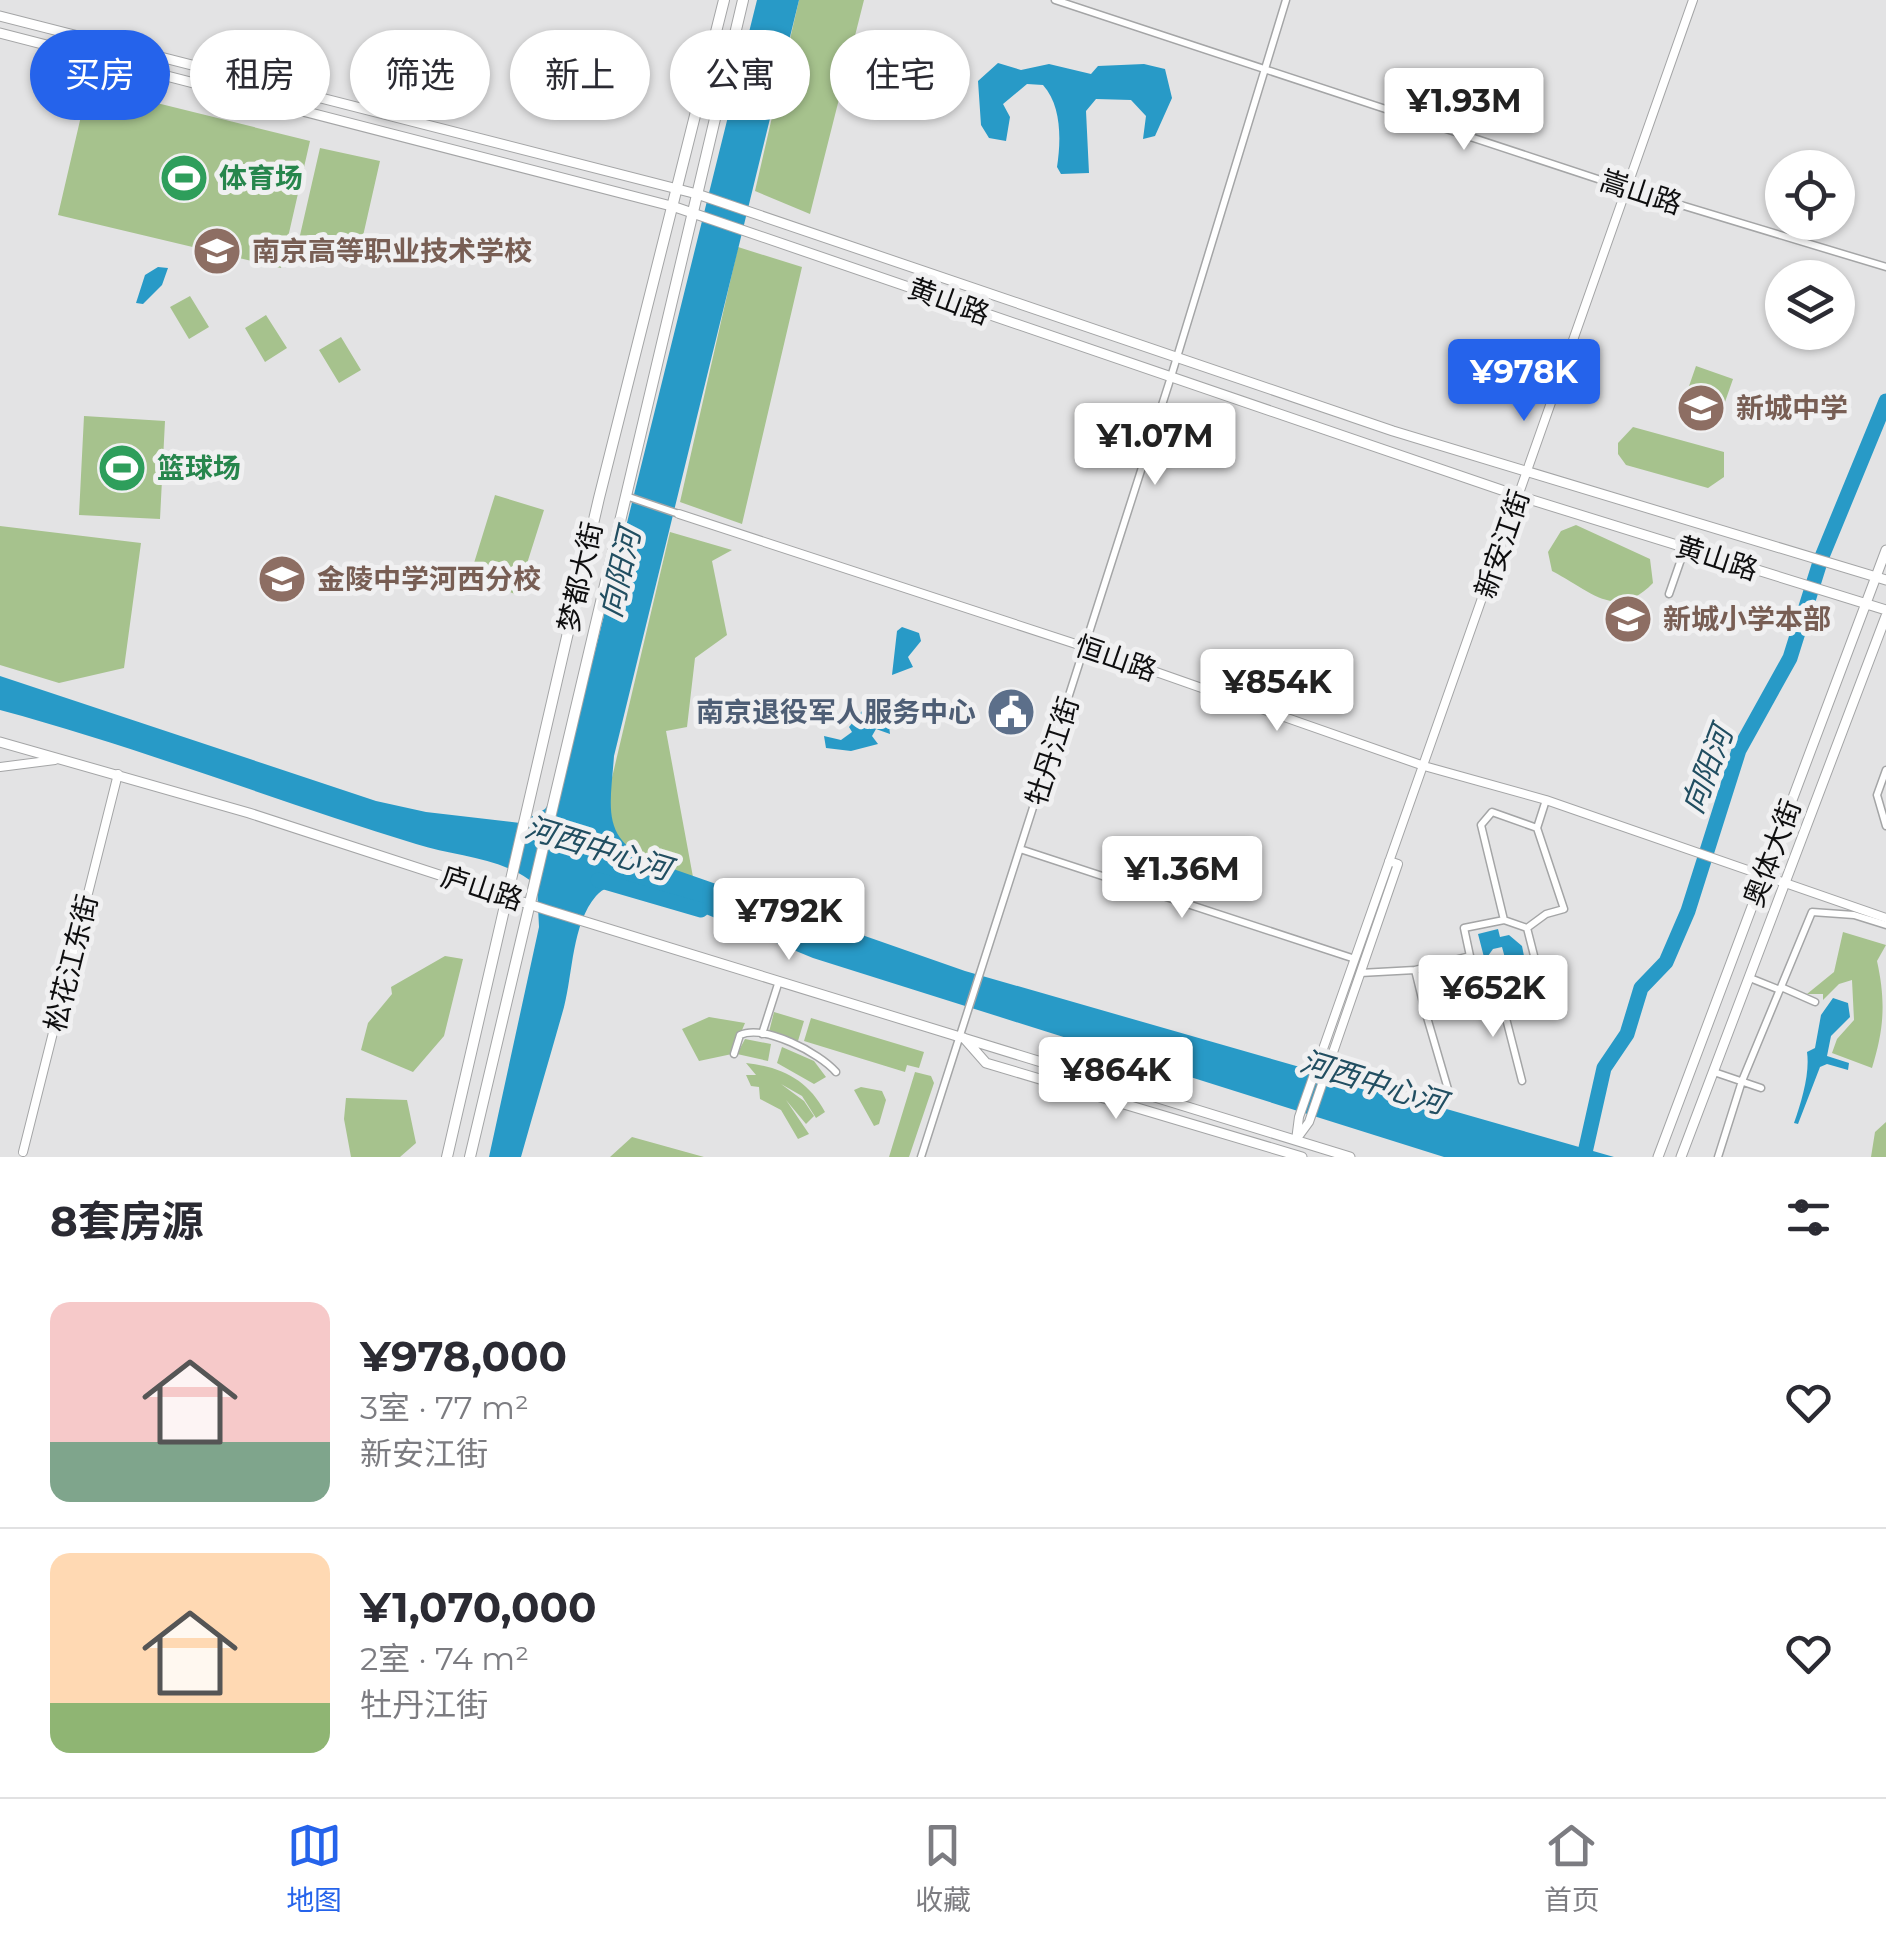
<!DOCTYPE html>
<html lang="zh">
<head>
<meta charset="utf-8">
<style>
	body { margin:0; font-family:Montserrat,"Noto Sans SC",sans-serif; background:#f2f2f3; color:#2b2b33; height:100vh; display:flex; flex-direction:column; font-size:38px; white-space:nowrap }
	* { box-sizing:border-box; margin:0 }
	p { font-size:32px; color:#7c7c81 }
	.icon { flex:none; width:55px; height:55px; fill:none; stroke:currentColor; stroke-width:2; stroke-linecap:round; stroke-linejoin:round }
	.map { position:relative; height:1157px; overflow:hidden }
	.details { display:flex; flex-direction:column; background:#fff; flex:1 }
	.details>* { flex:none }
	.hud { position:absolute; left:30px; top:30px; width:1000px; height:90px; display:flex; gap:20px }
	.buttons { position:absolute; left:1765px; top:150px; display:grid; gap:20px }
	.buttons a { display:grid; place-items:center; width:90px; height:90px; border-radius:50%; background:#fff; box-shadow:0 2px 8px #0004; font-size:50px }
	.price { position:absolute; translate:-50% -85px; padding:0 22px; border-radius:10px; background:#fff; color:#222; font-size:32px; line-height:65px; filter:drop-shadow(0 2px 5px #0008) }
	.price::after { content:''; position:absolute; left:50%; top:60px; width:30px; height:22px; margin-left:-15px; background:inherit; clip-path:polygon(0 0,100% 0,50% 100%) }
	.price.current { background:#2563eb; color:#fff }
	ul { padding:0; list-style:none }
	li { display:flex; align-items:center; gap:30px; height:250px; padding:0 50px }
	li+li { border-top:2px solid #e1e1e2 }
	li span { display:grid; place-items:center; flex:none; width:280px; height:200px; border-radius:20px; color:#555 }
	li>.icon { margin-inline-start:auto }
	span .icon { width:120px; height:120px; fill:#fffc; stroke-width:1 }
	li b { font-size:42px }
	h2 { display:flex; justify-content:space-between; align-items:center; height:120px; padding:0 50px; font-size:42px }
	.tag { padding:0 35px; border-radius:45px; background:#fff; box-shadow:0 2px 8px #0004; font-size:35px; line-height:90px }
	.tag.current { background:#2563eb; color:#fff }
	.tab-bar { display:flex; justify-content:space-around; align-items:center; height:140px; border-top:2px solid #e1e1e2; background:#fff; font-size:28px; color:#7c7c81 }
	.tab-bar a { display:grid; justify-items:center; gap:5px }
	.tab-bar .current { color:#2563eb }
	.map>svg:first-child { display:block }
	.green { fill:#a6c28d }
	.water { fill:#289ac7 }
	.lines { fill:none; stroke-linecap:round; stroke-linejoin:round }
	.river { stroke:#289ac7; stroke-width:15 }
	.minor-casing { stroke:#a4a5a6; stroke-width:9 }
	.tertiary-casing { stroke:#a4a5a6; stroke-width:10 }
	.secondary-casing { stroke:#a4a5a6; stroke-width:11 }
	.primary-casing { stroke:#a4a5a6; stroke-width:12 }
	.minor { stroke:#fff; stroke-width:6 }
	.tertiary { stroke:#fff; stroke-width:8 }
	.secondary { stroke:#fff; stroke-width:9 }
	.primary { stroke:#fff; stroke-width:10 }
	.labels { text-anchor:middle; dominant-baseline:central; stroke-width:10; stroke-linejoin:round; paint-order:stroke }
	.leisure-label { font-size:28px; font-weight:bold; fill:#27864d; stroke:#f0f0f1; text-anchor:start }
	.street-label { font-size:28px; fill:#0e0e0f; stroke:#f0f0f1 }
	.education-label { font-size:28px; font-weight:bold; fill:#785e54; stroke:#f0f0f1; text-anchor:start }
	.service-label { font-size:28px; font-weight:bold; fill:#4e5e75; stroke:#f0f0f1; text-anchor:end }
	.water-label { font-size:30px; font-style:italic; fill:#214e61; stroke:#f0f0f1 }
</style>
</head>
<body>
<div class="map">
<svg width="1886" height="1157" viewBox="0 0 1886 1157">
	<rect width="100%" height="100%" fill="#e3e3e4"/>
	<path class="green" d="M 799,0 L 864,0 L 810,214 L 755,191 Z
		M 88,86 L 310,141 L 281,268 L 58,215 Z
		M 320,148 L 380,161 L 358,258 L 298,244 Z
		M 738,247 L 802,267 L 742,524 L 680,502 Z
		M 190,296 L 209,327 L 189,339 L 170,307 Z
		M 266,315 L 287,348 L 265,362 L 245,328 Z
		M 341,337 L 361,370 L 339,383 L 319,350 Z
		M 1696,366 L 1733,379 L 1718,422 L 1681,409 Z
		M 84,416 L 165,421 L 160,519 L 79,515 Z
		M 1633,427 L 1724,452 L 1724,477 L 1708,488 L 1626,465 L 1618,454 L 1618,443 Z
		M 495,495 L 544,510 L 517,595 L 470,576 Z
		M 1576,525 L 1650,559 L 1653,583 C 1616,621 1592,592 1552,571 L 1548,552 L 1561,531 Z
		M 0,526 L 141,543 L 124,668 L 59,683 L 0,665 Z
		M 670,532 L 732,550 L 712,561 L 727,635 L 695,658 L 687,727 L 666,731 L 693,877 L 612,861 L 598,837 Z
		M 1843,932 L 1886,945 L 1877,961 C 1886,1002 1884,1029 1872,1068 L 1832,1053 L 1837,1039 L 1854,1020 L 1852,980 L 1839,984 L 1823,1000 L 1823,994 L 1807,994 L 1834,972 Z
		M 445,956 L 463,959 L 444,1036 L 413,1072 L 361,1050 L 368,1023 L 392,994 L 391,987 Z
		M 774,1012 L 804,1021 L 798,1041 L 769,1032 Z
		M 709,1017 L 745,1023 L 732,1054 L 699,1061 L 682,1029 Z
		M 811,1018 L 924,1052 L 919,1068 L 907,1065 L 905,1072 L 804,1041 Z
		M 745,1039 L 771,1044 L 768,1061 L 737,1054 Z
		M 782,1047 L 814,1061 L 826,1077 L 814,1084 L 777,1063 Z
		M 746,1063 C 782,1067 808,1080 825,1112 L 816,1118 L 802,1096 L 781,1084 L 804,1101 L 814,1116 L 806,1124 L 786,1100 L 809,1134 L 798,1139 L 781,1110 L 760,1099 L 759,1087 L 751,1086 L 746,1075 L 756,1075 Z
		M 915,1072 L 931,1076 L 934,1083 L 909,1157 L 889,1157 Z
		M 861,1087 L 882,1091 L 886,1100 L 879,1124 L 874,1126 L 854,1090 Z
		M 346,1098 L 407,1100 L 416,1143 L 400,1157 L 351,1157 L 344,1119 Z
		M 1886,1122 L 1886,1157 L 1871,1157 L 1875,1132 Z
		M 632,1137 L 704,1157 L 610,1157 Z"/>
	<path class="water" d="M 757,0 L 799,0 L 614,756 C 610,811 600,841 659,864 L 965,971 L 1614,1157 L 1444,1157 L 813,958 L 640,887 C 625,885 607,883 596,896 C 572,924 573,972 564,1007 C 550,1057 535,1107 521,1157 L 489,1157 L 539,927 L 537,886 C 505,857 456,857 416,844 C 276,801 141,748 0,710 L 0,676 L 376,801 L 426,812 L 520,823 L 545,809 L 562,784 Z
		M 998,63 L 1021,70 L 1049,64 L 1091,74 L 1098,66 L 1144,64 L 1165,69 L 1172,98 L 1155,136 L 1143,139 L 1146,116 L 1131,100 L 1096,99 L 1086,111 L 1089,173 L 1061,174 L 1057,167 C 1061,141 1062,106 1043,85 L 1027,84 L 1003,104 L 1010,117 L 1006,141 L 989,138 L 981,125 L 978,81 Z
		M 158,267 L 168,268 L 162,285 L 143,304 L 136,303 L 145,275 Z
		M 902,627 L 919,633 L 921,641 L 908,657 L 913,667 L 892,675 L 897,631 Z
		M 877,709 L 888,718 L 890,734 L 876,729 L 872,736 L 878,744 L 851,751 L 826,748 L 824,736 L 841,740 L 852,732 L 849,727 L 862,711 Z
		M 1498,929 L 1500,937 L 1509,935 L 1522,946 L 1527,971 L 1502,977 L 1500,972 L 1508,969 L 1502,947 L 1493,949 L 1488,956 L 1490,967 L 1495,966 L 1498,979 L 1478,984 L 1474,965 L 1485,961 L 1478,934 Z
		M 1833,998 L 1848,1003 L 1850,1017 L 1831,1036 L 1827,1056 L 1849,1063 L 1848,1070 L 1827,1064 L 1820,1067 L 1798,1124 L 1794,1123 C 1802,1100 1810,1073 1807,1052 L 1815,1048 L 1821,1015 Z"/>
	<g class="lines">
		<path class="river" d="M 598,880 L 701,910
			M 1584,1157 L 1604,1068 L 1627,1034 L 1641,988 L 1666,962 L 1688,911 L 1739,750 L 1790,658 L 1821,559 L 1886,401"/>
		<g class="minor-casing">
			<path id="minor" d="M 1055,0 L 1628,189 L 1886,267
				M 629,497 L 679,514
				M 1669,594 L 1685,548
				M 1886,770 L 1877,795 L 1886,826
				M 1020,849 L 1355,959
				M 1504,920 L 1527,928
				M 1415,970 L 1470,956 L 1464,928 L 1504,920 L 1481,825 L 1492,812 L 1537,828
				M 1360,973 L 1415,970 L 1424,1007 L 1541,983 L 1527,928 L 1546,914 L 1564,909 L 1537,828 L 1546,800
				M 1750,978 L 1780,990
				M 1781,987 L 1815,1002
				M 1499,991 L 1522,1081
				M 1424,1007 L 1450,1096
				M 762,1034 L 779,981
				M 734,1054 L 740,1035 C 764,1024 820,1053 836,1072
				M 1714,1072 L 1761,1088
				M 921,1157 L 1170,380 L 1286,0
				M 1718,1157 L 1742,1081 L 1812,912 L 1854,915 L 1886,925"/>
		</g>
		<g class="tertiary-casing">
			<path id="tertiary" d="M 679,514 L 1085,647 L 1424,766 L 1546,800 L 1886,918
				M 0,767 L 55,760
				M 1298,1137 L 1309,1122 L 1398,864 L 1389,861
				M 1296,1140 L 1299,1117 L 1693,0
				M 23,1152 L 118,774"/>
		</g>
		<g class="secondary-casing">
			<path id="secondary" d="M 0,16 L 697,194 L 1393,431 L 1886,580
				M 0,33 L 675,207 L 1519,496 L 1886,610
				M 0,742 L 249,813 L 547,910 L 1350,1157
				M 964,1038 L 986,1063 L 1302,1157
				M 1658,1157 L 1886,550
				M 1681,1157 L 1886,616"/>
		</g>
		<g class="primary-casing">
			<path id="primary" d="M 447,1157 L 599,498 L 724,0
				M 470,1157 L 743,0"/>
		</g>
		<use href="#minor" class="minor"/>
		<use href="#tertiary" class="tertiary"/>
		<use href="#secondary" class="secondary"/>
		<use href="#primary" class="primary"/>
	</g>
	<defs>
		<g id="stadium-disc" transform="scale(2.5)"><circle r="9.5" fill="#2e9e5b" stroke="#f0f0f1"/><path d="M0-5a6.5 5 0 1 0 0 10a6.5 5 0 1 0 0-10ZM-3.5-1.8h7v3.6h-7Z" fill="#fff"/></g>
		<g id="school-disc" transform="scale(2.5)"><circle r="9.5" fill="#8d6e63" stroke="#f0f0f1"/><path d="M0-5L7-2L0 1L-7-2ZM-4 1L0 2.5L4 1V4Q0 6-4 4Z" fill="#fff"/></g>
		<g id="civic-disc" transform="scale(2.5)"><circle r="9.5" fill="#5c6f8a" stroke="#f0f0f1"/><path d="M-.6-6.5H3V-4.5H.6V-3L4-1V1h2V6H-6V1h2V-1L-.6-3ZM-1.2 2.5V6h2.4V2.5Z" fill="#fff"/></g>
	</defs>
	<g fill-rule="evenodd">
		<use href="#stadium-disc" x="184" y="178"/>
		<use href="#school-disc" x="217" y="251"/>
		<use href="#school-disc" x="1701" y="408"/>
		<use href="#stadium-disc" x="122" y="468"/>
		<use href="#school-disc" x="282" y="579"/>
		<use href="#school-disc" x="1628" y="619"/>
		<use href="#civic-disc" x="1011" y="712"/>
	</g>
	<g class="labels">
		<g class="leisure-label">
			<text x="219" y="178">体育场</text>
			<text x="157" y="468">篮球场</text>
		</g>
		<g class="street-label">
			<text transform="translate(1641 192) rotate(18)">嵩山路</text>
			<text transform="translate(949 301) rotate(20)">黄山路</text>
			<text transform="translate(1502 544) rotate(-71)">新安江街</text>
			<text transform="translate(1717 558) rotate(18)">黄山路</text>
			<text transform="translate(580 577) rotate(-77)">梦都大街</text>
			<text transform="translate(1116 658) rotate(19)">恒山路</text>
			<text transform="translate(1052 751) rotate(-72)">牡丹江街</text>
			<text transform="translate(1772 853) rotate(-69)">奥体大街</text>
			<text transform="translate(482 888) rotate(18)">庐山路</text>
			<text transform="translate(71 963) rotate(-76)">松花江东街</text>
		</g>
		<g class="education-label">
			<text x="252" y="251">南京高等职业技术学校</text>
			<text x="1736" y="408">新城中学</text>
			<text x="317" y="579">金陵中学河西分校</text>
			<text x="1663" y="619">新城小学本部</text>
		</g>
		<g class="service-label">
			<text x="976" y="712">南京退役军人服务中心</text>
		</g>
		<g class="water-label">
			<text transform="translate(620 573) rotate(-77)">向阳河</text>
			<text transform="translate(1707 770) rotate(-69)">向阳河</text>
			<text transform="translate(598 848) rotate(17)">河西中心河</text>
			<text transform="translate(1373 1082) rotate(17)">河西中心河</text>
		</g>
	</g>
</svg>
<div class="buttons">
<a><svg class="icon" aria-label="locate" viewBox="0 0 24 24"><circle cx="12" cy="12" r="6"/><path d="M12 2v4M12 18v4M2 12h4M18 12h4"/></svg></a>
<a><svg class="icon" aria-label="layers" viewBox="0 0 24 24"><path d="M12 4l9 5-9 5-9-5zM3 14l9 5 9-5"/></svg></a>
</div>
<b class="price" style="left:1464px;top:153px">¥1.93M</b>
<b class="price current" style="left:1524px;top:424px">¥978K</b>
<b class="price" style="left:1155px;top:488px">¥1.07M</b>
<b class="price" style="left:1277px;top:734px">¥854K</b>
<b class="price" style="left:1182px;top:921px">¥1.36M</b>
<b class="price" style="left:789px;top:963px">¥792K</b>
<b class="price" style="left:1493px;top:1040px">¥652K</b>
<b class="price" style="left:1116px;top:1122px">¥864K</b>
<div class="hud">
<a class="tag current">买房</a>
<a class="tag">租房</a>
<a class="tag">筛选</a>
<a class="tag">新上</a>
<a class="tag">公寓</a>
<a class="tag">住宅</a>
</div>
</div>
<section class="details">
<h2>8套房源<svg class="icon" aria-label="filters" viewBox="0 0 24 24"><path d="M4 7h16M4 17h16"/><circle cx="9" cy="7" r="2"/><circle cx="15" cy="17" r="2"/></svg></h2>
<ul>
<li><span style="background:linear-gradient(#f6c9c9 70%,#7fa58c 0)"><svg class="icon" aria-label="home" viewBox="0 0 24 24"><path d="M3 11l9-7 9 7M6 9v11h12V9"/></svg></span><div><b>¥978,000</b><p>3室 · 77 m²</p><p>新安江街</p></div><svg class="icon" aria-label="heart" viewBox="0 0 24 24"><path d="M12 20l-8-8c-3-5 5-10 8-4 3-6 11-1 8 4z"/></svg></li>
<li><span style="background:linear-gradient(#ffd9b3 75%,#8fb573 0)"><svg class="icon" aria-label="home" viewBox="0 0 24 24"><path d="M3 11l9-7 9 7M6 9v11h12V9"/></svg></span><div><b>¥1,070,000</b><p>2室 · 74 m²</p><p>牡丹江街</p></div><svg class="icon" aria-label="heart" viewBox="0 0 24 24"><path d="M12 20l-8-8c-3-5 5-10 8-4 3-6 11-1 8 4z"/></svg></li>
</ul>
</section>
<nav class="tab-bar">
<a class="current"><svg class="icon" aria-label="map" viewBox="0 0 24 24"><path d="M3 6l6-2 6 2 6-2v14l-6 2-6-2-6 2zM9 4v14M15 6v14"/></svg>地图</a>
<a><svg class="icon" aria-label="saved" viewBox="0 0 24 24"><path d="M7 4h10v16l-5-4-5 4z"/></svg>收藏</a>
<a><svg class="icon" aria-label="home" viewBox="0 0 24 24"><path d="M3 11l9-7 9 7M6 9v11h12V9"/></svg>首页</a>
</nav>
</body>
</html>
